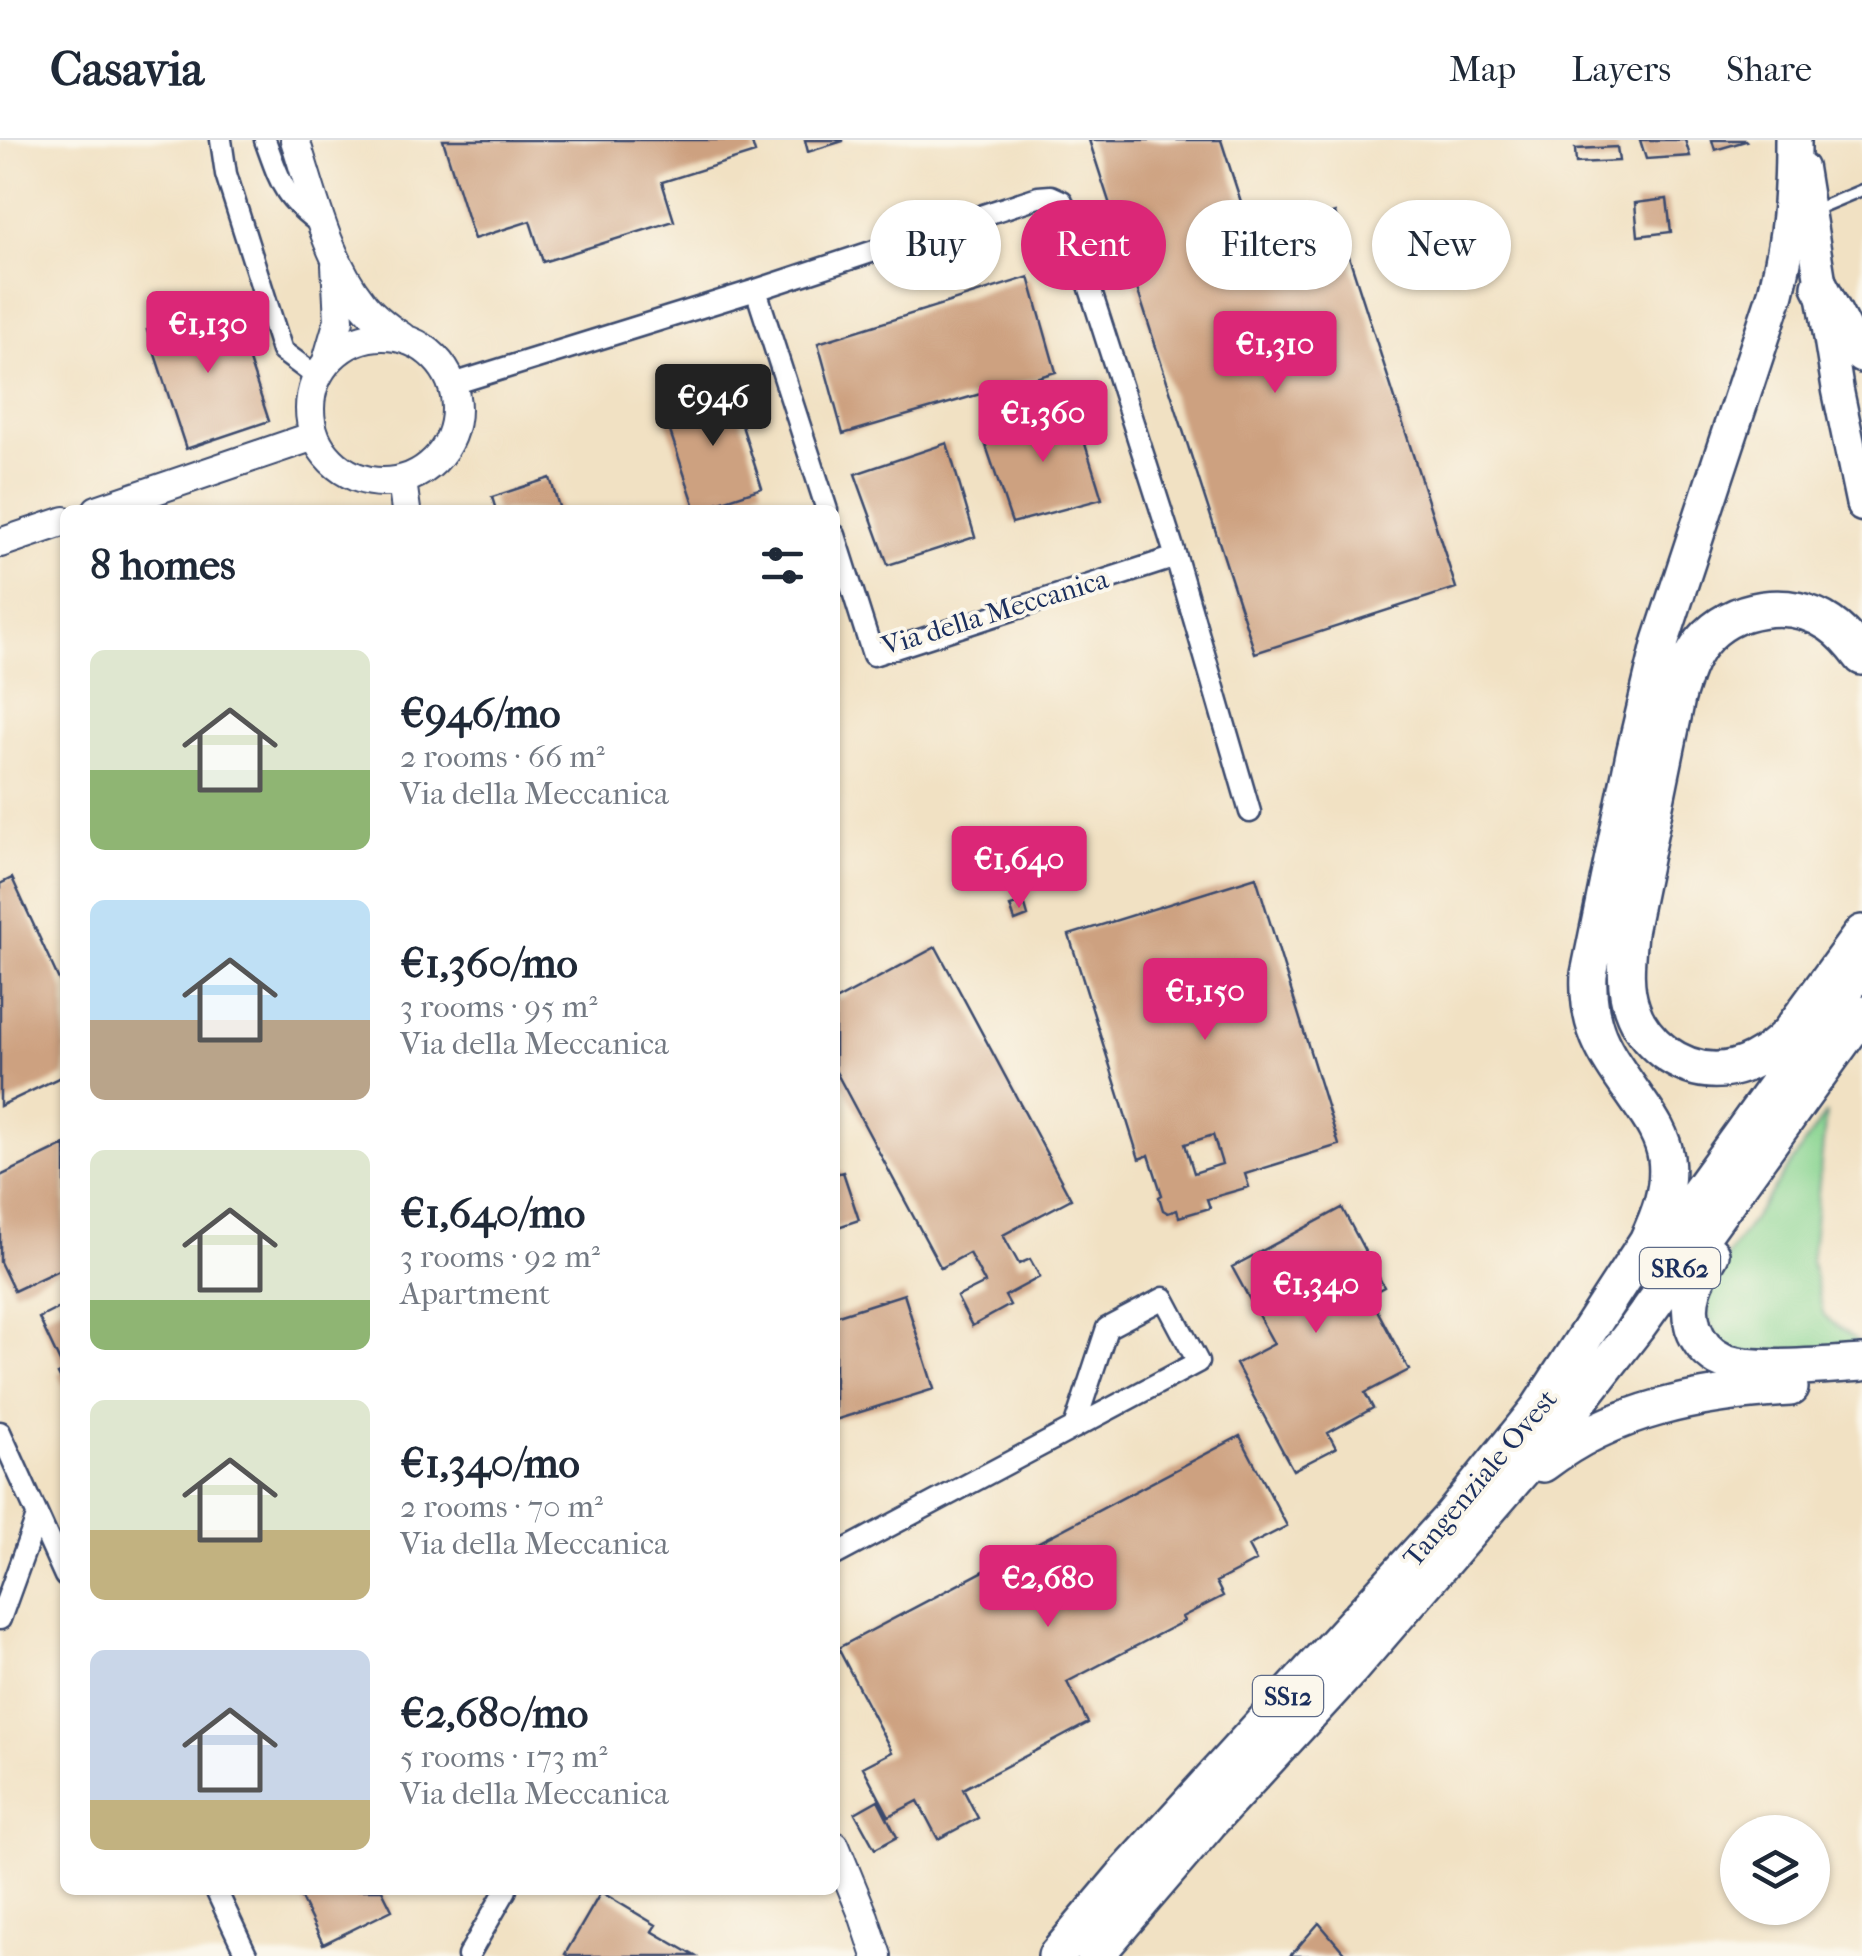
<!DOCTYPE html>
<html lang="en">
<head>
<meta charset="utf-8">
<style>
	body { margin:0; font-family:"IM FELL French Canon",serif; background:#f6f6f7; color:#1f2937; height:100vh; display:flex; flex-direction:column; font-size:38px; white-space:nowrap }
	* { box-sizing:border-box; margin:0 }
	p { font-size:32px; color:#747a83 }
	.icon { flex:none; width:55px; height:55px; fill:none; stroke:currentColor; stroke-width:2; stroke-linecap:round; stroke-linejoin:round }
	.map { position:relative; flex:1; overflow:hidden }
	.sheet { position:absolute; left:60px; top:365px; width:780px; height:1390px; display:flex; flex-direction:column; background:#fff; border-radius:15px; box-shadow:0 2px 8px #0004 }
	.sheet>* { flex:none }
	.top-card { position:absolute; left:870px; top:60px; width:840px; height:90px; display:flex; gap:20px }
	.buttons { position:absolute; left:1720px; top:1675px; display:grid; gap:20px }
	.buttons a { display:grid; place-items:center; width:110px; height:110px; border-radius:50%; background:#fff; box-shadow:0 2px 8px #0004; font-size:50px }
	.price { position:absolute; translate:-50% -85px; padding:0 22px; border-radius:10px; background:#db2777; color:#fff; font-size:32px; line-height:65px; filter:drop-shadow(0 2px 5px #0008) }
	.price::after { content:''; position:absolute; left:50%; top:60px; width:30px; height:22px; margin-left:-15px; background:inherit; clip-path:polygon(0 0,100% 0,50% 100%) }
	.price.current { background:#222; color:#fff }
	ul { padding:0; list-style:none }
	li { display:flex; align-items:center; gap:30px; height:250px; padding:0 30px }
	li span { display:grid; place-items:center; flex:none; width:280px; height:200px; border-radius:15px; color:#555 }
	li>.icon { margin-inline-start:auto }
	span .icon { width:120px; height:120px; fill:#fffc; stroke-width:1 }
	li b { font-size:42px }
	h2 { display:flex; justify-content:space-between; align-items:center; height:120px; padding:0 30px; font-size:42px }
	.pill { padding:0 35px; border-radius:45px; background:#fff; box-shadow:0 2px 8px #0004; font-size:35px; line-height:90px }
	.pill.current { background:#db2777; color:#fff }
	header { display:flex; align-items:center; gap:60px; box-sizing:border-box; height:140px; padding:0 50px; background:#fff; border-bottom:2px solid #e0e1e3 }
	header strong { font-size:48px }
	nav { display:flex; gap:55px; margin-inline-start:auto; font-size:35px }
	.map>svg:first-child { display:block }
	.green { fill:#89d491; stroke:#528278; stroke-width:2.5 }
	.building { fill:#cda180; fill-rule:evenodd }
	.lines { fill:none; stroke-linecap:round; stroke-linejoin:round }
	.lane-casing { stroke:#3b4a6d; stroke-width:15 }
	.street-casing { stroke:#3b4a6d; stroke-width:25 }
	.secondary-casing { stroke:#3b4a6d; stroke-width:32 }
	.primary-casing { stroke:#3b4a6d; stroke-width:35 }
	.highway-casing { stroke:#3b4a6d; stroke-width:40 }
	.lane { stroke:#fff; stroke-width:10 }
	.street { stroke:#fff; stroke-width:20 }
	.secondary { stroke:#fff; stroke-width:28 }
	.primary { stroke:#fff; stroke-width:30 }
	.highway { stroke:#fff; stroke-width:35 }
	.labels { text-anchor:middle; dominant-baseline:central; stroke-width:8; stroke-linejoin:round; paint-order:stroke }
	.shield { fill:#fbf7ec; stroke:#5e6b89; stroke-width:2.5 }
	.shield-label { font-size:25px; font-weight:bold; fill:#1b2f5e }
	.street-label { font-size:28px; fill:#1b2f5e; stroke:#fbf7ec }
</style>
</head>
<body>
<header>
<strong>Casavia</strong>
<nav><a>Map</a><a>Layers</a><a>Share</a></nav>
</header>
<div class="map">
<svg width="1862" height="1816" viewBox="0 0 1862 1816">
	<rect width="100%" height="100%" fill="#fbf7ec"/>
	<filter id="ink" filterUnits="userSpaceOnUse"><feTurbulence type="fractalNoise" baseFrequency=".01" numOctaves="2"/><feDisplacementMap in="SourceGraphic" scale="20" xChannelSelector="R" yChannelSelector="G"/><feConvolveMatrix kernelMatrix="1 2 1 2 8 2 1 2 1" color-interpolation-filters="sRGB"/></filter>
	<filter id="wash" filterUnits="userSpaceOnUse"><feTurbulence type="fractalNoise" baseFrequency=".0048" numOctaves="4" result="noise"/><feDisplacementMap in="SourceGraphic" scale="40" xChannelSelector="R" yChannelSelector="G"/><feGaussianBlur stdDeviation="2.25" result="paint"/><feColorMatrix in="noise" values="0 0 0 0 0 0 0 0 0 0 0 0 0 0 0 0 0 1.4 0 .05"/><feComposite in="paint" operator="in"/></filter>
	<g filter="url(#wash)">
		<rect width="100%" height="100%" fill="#f1e1c3"/>
		<path class="green" d="M 1826,973 L 1811,1122 L 1824,1176 L 1862,1205 L 1862,1212 C 1830,1215 1752,1227 1727,1209 C 1710,1197 1707,1169 1703,1151 Z"/>
		<g id="blocks">
			<path class="building" d="M 443,0 L 751,0 L 755,13 L 662,42 L 674,81 L 543,122 L 530,81 L 474,99 Z
				M 805,0 L 843,0 L 843,1 L 808,12 Z
				M 1089,0 L 1221,0 L 1253,99 L 1335,73 L 1456,448 L 1255,513 Z
				M 1640,0 L 1685,0 L 1690,16 L 1646,19 Z
				M 1712,0 L 1745,0 L 1746,1 L 1715,10 Z
				M 1617,7 L 1619,21 L 1576,23 L 1575,9 Z
				M 1667,59 L 1671,92 L 1638,96 L 1635,63 Z
				M 1029,137 L 1056,232 L 843,294 L 818,203 Z
				M 230,163 L 269,281 L 186,309 L 147,190 Z
				M 730,248 L 762,348 L 696,370 L 663,270 Z
				M 1073,265 L 1102,359 L 1012,383 L 982,294 Z
				M 947,303 L 975,397 L 888,425 L 855,334 Z
				M 550,338 L 560,370 L 496,370 L 492,357 Z
				M 1256,737 L 1339,1005 L 1245,1034 L 1249,1047 L 1207,1059 L 1210,1068 L 1179,1077 L 1177,1070 L 1168,1073 L 1163,1070 L 1159,1057 L 1162,1055 L 1149,1015 L 1139,1019 L 1069,795 ZM 1213,995 L 1222,1024 L 1194,1033 L 1185,1004 Z
				M 12,738 L 65,853 L 65,935 L 0,966 L 0,744 Z
				M 1024,762 L 1028,776 L 1015,781 L 1010,766 Z
				M 936,807 L 1071,1059 L 1003,1095 L 1019,1124 L 1030,1119 L 1040,1137 L 1005,1156 L 1010,1165 L 972,1186 L 957,1157 L 985,1143 L 969,1113 L 941,1128 L 835,930 L 835,861 Z
				M 65,1005 L 65,1127 L 14,1151 L 0,1122 L 0,1036 Z
				M 843,1032 L 859,1080 L 835,1088 L 835,1034 Z
				M 1342,1068 L 1384,1147 L 1369,1155 L 1409,1230 L 1365,1253 L 1373,1268 L 1328,1293 L 1336,1308 L 1293,1330 L 1236,1224 L 1274,1204 L 1232,1127 Z
				M 904,1154 L 934,1249 L 835,1280 L 835,1176 Z
				M 65,1165 L 65,1248 L 58,1234 L 64,1231 L 39,1178 Z
				M 1240,1296 L 1287,1386 L 1248,1406 L 1256,1421 L 1216,1442 L 1223,1456 L 1182,1477 L 1184,1481 L 1067,1542 L 1088,1583 L 963,1649 L 978,1678 L 938,1699 L 918,1661 L 889,1676 L 863,1627 L 892,1612 L 838,1508 Z
				M 878,1660 L 897,1697 L 875,1709 L 855,1673 Z
				M 297,1750 L 382,1750 L 392,1770 L 323,1804 Z
				M 601,1752 L 656,1785 L 652,1791 L 695,1816 L 568,1816 L 565,1814 Z
				M 1319,1783 L 1347,1816 L 1290,1816 Z"/>
		</g>
	</g>
	<g filter="url(#ink)">
		<use href="#blocks" fill-opacity="0" stroke="#3b4a6d" stroke-width="2.5"/>
		<g class="lines">
			<g class="lane-casing">
				<path id="lane" d="M 1814,70 L 1862,50"/>
			</g>
			<g class="street-casing">
				<path id="street" d="M 221,0 L 226,34 L 282,211 L 317,237
					M 265,0 C 281,44 283,57 322,85
					M 756,150 L 827,370
					M 453,244 L 756,150 L 1038,57 L 1051,56 L 1062,61 L 1176,417 L 1250,672
					M 835,395 L 873,515 L 1176,417
					M 0,1292 L 65,1436
					M 835,1415 L 1198,1222 L 1164,1158 L 1107,1188 L 1074,1288
					M 0,1479 L 37,1377
					M 216,1750 L 247,1816
					M 468,1816 L 506,1750"/>
			</g>
			<g class="secondary-casing">
				<path id="secondary" d="M 295,0 C 312,52 327,118 361,161 C 372,176 387,187 402,197
					M310 269a73 73 0 1 1 146 0a73 73 0 1 1-146 0Z
					M 327,221 L 339,180 L 336,125
					M 402,341 L 406,370
					M 97,370 L 314,296
					M 0,403 L 65,381
					M 835,1706 L 864,1777 L 877,1816"/>
			</g>
			<g class="primary-casing">
				<path id="primary" d="M 1802,28 L 1838,251 L 1862,366"/>
			</g>
			<g class="highway-casing">
				<path id="highway" d="M 1820,146 L 1850,204 L 1862,215
					M 1862,517 C 1853,505 1842,492 1830,484 C 1791,457 1731,466 1702,502 C 1689,518 1683,538 1677,558 L 1629,792 C 1627,817 1623,845 1632,869 C 1638,887 1650,901 1664,912 C 1709,945 1753,930 1789,893 L 1862,793
					M 1656,1112 L 1862,826
					M 1711,1114 C 1696,1138 1685,1159 1693,1187 C 1698,1202 1709,1215 1723,1221 C 1752,1233 1828,1225 1862,1223
					M 1536,1272 L 1647,1101 C 1659,1075 1670,1048 1666,1018 C 1663,997 1651,979 1639,962 C 1608,917 1586,892 1589,834 L 1634,614 L 1661,501 L 1776,153 C 1790,97 1793,58 1793,0
					M 1543,1324 C 1614,1269 1702,1253 1790,1248
					M 1056,1816 L 1125,1734 L 1451,1377 L 1550,1254
					M 1095,1816 L 1209,1683 L 1350,1530 L 1552,1296 L 1637,1187 L 1862,874"/>
			</g>
			<use href="#lane" class="lane"/>
			<use href="#street" class="street"/>
			<use href="#secondary" class="secondary"/>
			<use href="#primary" class="primary"/>
			<use href="#highway" class="highway"/>
		</g>
	</g>
	<g class="labels">
		<g class="shield">
			<rect x="1640" y="1108" width="80" height="40" rx="8"/>
			<rect x="1253" y="1536" width="70" height="40" rx="8"/>
		</g>
		<g class="shield-label">
			<text x="1680" y="1128">SR62</text>
			<text x="1288" y="1556">SS12</text>
		</g>
		<g class="street-label">
			<text transform="translate(995 472) rotate(-17)">Via della Meccanica</text>
			<text transform="translate(1480 1338) rotate(-50)">Tangenziale Ovest</text>
		</g>
	</g>
</svg>
<div class="buttons">
<a><svg class="icon" aria-label="layers" viewBox="0 0 24 24"><path d="M12 4l9 5-9 5-9-5zM3 14l9 5 9-5"/></svg></a>
</div>
<b class="price" style="left:208px;top:236px">€1,130</b>
<b class="price" style="left:1275px;top:256px">€1,310</b>
<b class="price current" style="left:713px;top:309px">€946</b>
<b class="price" style="left:1043px;top:325px">€1,360</b>
<b class="price" style="left:1019px;top:771px">€1,640</b>
<b class="price" style="left:1205px;top:903px">€1,150</b>
<b class="price" style="left:1316px;top:1196px">€1,340</b>
<b class="price" style="left:1048px;top:1490px">€2,680</b>
<div class="top-card">
<a class="pill">Buy</a>
<a class="pill current">Rent</a>
<a class="pill">Filters</a>
<a class="pill">New</a>
</div>
<section class="sheet">
<h2>8 homes<svg class="icon" aria-label="filters" viewBox="0 0 24 24"><path d="M4 7h16M4 17h16"/><circle cx="9" cy="7" r="2"/><circle cx="15" cy="17" r="2"/></svg></h2>
<ul>
<li><span style="background:linear-gradient(#dfe7d0 60%,#8fb573 0)"><svg class="icon" aria-label="home" viewBox="0 0 24 24"><path d="M3 11l9-7 9 7M6 9v11h12V9"/></svg></span><div><b>€946/mo</b><p>2 rooms · 66 m²</p><p>Via della Meccanica</p></div></li>
<li><span style="background:linear-gradient(#bfe0f5 60%,#b9a48a 0)"><svg class="icon" aria-label="home" viewBox="0 0 24 24"><path d="M3 11l9-7 9 7M6 9v11h12V9"/></svg></span><div><b>€1,360/mo</b><p>3 rooms · 95 m²</p><p>Via della Meccanica</p></div></li>
<li><span style="background:linear-gradient(#dfe7d0 75%,#8fb573 0)"><svg class="icon" aria-label="home" viewBox="0 0 24 24"><path d="M3 11l9-7 9 7M6 9v11h12V9"/></svg></span><div><b>€1,640/mo</b><p>3 rooms · 92 m²</p><p>Apartment</p></div></li>
<li><span style="background:linear-gradient(#dfe7d0 65%,#c2b280 0)"><svg class="icon" aria-label="home" viewBox="0 0 24 24"><path d="M3 11l9-7 9 7M6 9v11h12V9"/></svg></span><div><b>€1,340/mo</b><p>2 rooms · 70 m²</p><p>Via della Meccanica</p></div></li>
<li><span style="background:linear-gradient(#c9d6e8 75%,#c2b280 0)"><svg class="icon" aria-label="home" viewBox="0 0 24 24"><path d="M3 11l9-7 9 7M6 9v11h12V9"/></svg></span><div><b>€2,680/mo</b><p>5 rooms · 173 m²</p><p>Via della Meccanica</p></div></li>
</ul>
</section>
</div>
</body>
</html>
